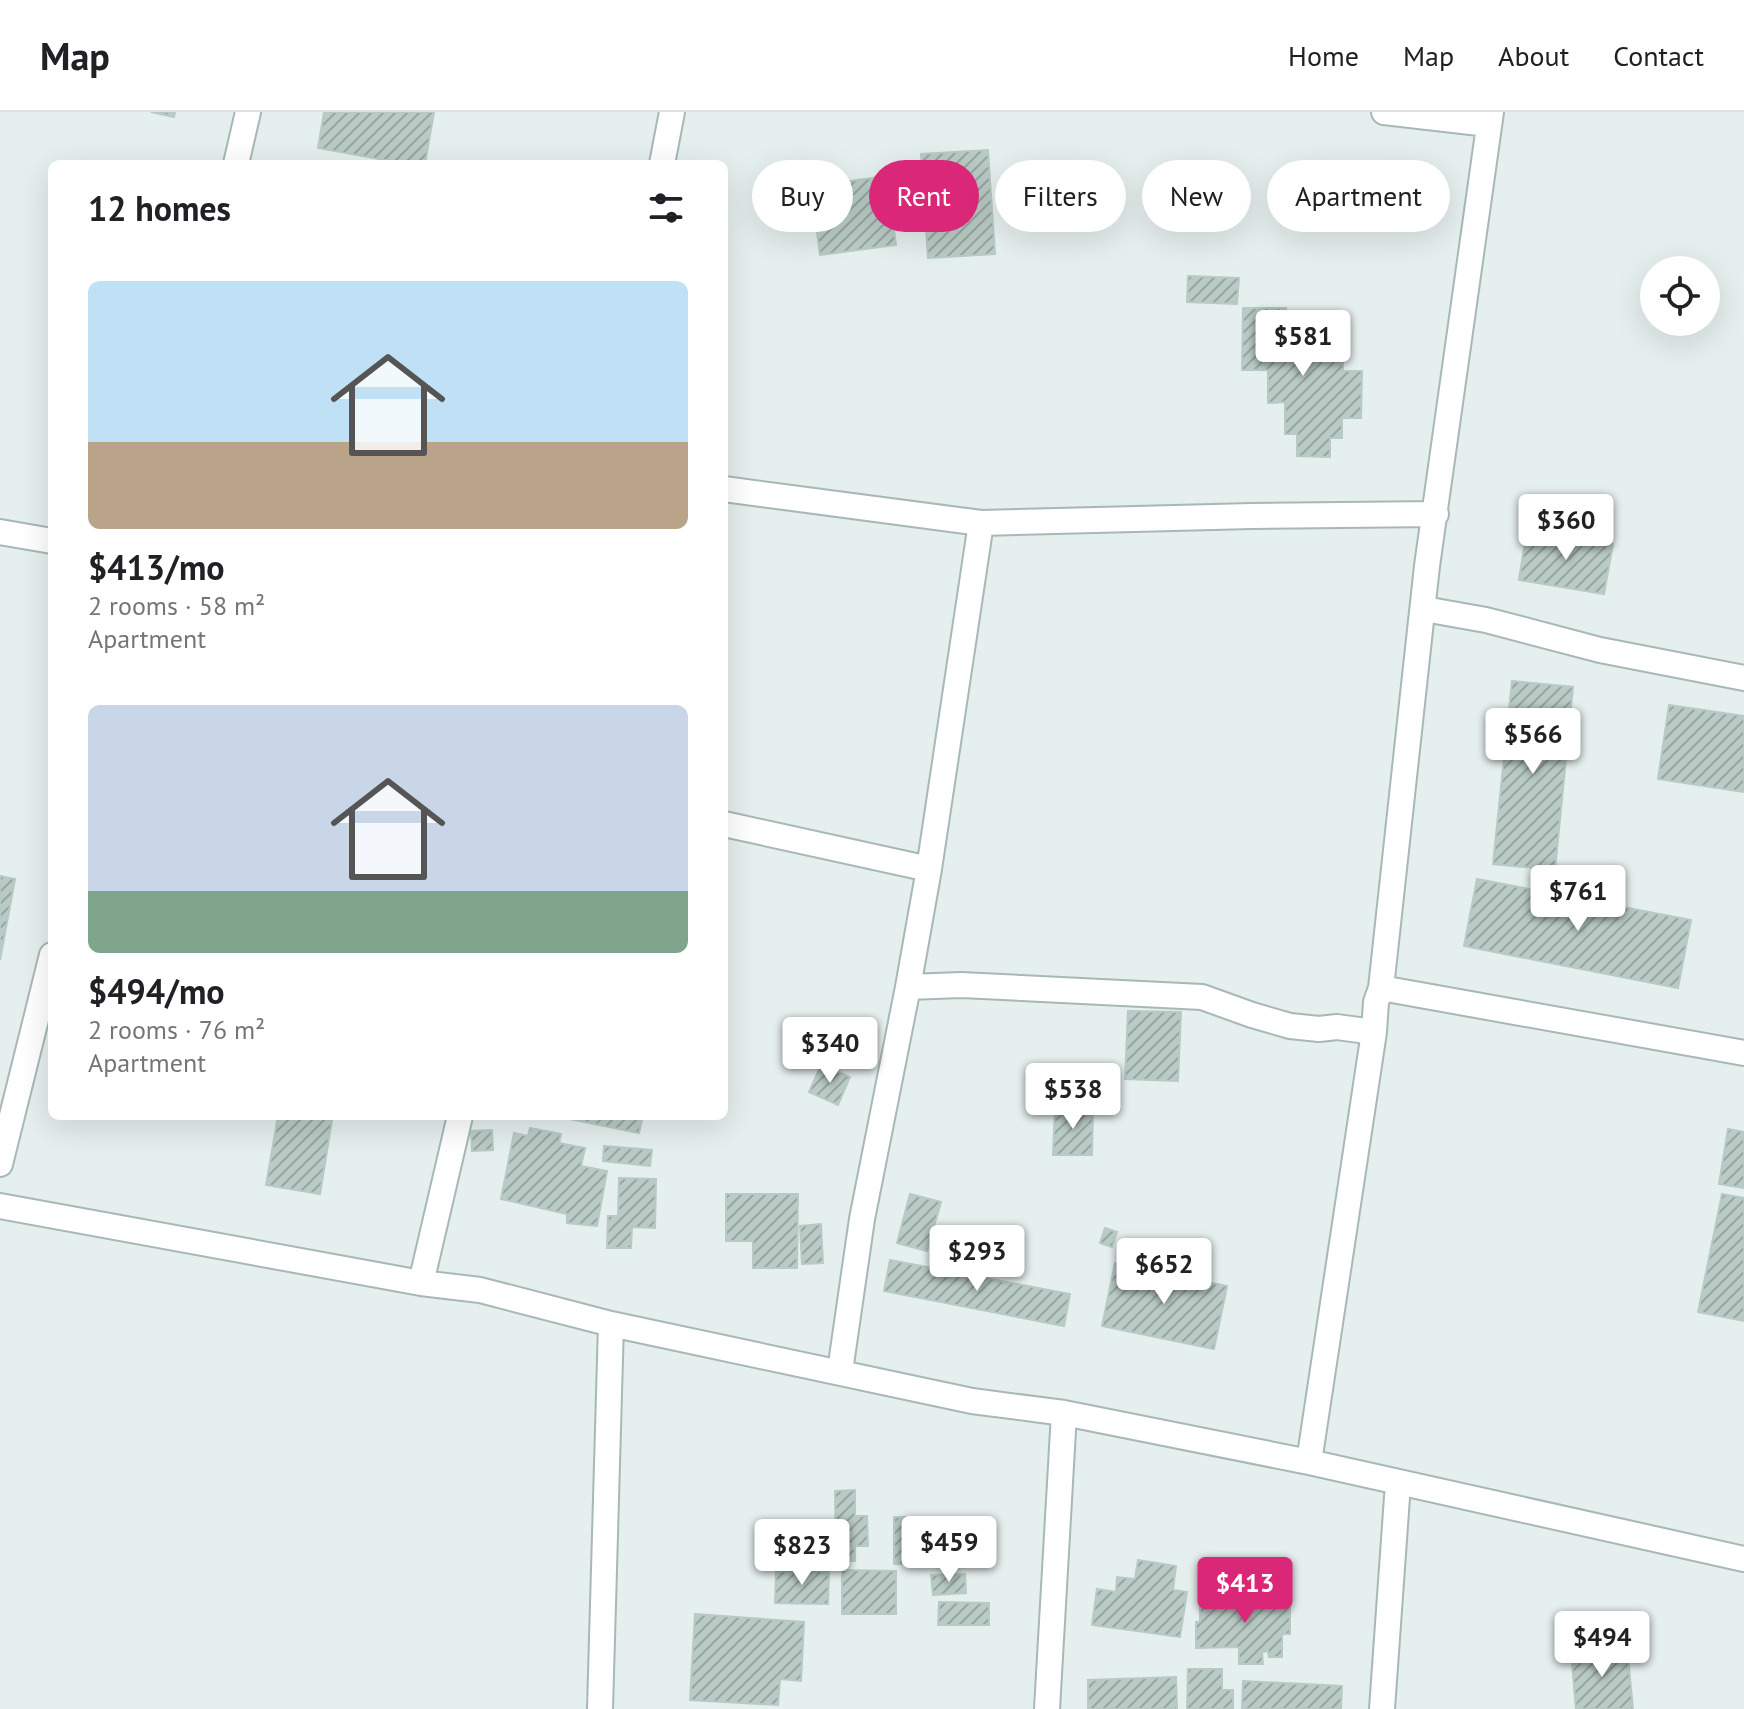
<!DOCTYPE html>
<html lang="en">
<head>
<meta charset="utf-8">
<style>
	body { margin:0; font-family:"PT Sans",sans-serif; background:#f6f6f6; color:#202124; height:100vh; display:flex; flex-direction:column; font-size:30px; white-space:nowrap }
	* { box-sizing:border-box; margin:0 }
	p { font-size:26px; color:#757577 }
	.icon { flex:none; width:44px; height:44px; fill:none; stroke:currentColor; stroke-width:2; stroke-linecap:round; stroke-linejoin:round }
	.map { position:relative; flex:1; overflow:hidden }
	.drawer { position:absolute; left:48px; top:48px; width:680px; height:960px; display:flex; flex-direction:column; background:#fff; border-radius:12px; box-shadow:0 8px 32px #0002 }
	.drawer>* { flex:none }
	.top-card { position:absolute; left:752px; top:48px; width:760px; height:72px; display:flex; gap:16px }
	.tools { position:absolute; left:1640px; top:144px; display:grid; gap:16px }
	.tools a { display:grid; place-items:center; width:80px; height:80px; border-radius:50%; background:#fff; box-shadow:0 8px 32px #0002; font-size:40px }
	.price { position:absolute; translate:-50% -68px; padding:0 18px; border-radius:8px; background:#fff; color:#222; font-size:26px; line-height:52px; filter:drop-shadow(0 2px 4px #0008) }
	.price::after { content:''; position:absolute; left:50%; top:48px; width:24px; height:18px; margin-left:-12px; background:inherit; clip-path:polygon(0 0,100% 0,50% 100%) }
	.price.selected { background:#db2777; color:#fff }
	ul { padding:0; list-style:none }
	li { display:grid; align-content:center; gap:16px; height:424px; padding:0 40px }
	li span { display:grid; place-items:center; height:248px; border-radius:12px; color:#555 }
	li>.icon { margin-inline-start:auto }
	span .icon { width:144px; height:144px; fill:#fffc; stroke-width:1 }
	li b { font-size:34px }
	h2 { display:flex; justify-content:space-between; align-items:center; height:96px; padding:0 40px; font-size:34px }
	.pill { padding:0 28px; border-radius:36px; background:#fff; box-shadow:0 8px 32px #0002; font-size:28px; line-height:72px }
	.pill.selected { background:#db2777; color:#fff }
	header { display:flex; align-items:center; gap:48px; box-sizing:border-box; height:112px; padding:0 40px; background:#fff; border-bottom:2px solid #e0e0e0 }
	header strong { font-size:38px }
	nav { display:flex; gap:44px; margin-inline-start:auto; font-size:28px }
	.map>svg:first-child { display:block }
	.building { fill:url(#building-hatch); stroke:#b7cac5; stroke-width:2 }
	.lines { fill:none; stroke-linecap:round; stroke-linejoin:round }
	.street-casing { stroke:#a7b8b6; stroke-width:28 }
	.street { stroke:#fff; stroke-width:24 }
</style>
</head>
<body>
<header>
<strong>Map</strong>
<nav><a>Home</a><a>Map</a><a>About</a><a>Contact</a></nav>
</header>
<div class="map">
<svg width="1744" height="1597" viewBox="0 0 1744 1597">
	<defs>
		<pattern id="building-hatch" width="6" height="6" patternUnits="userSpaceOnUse" patternTransform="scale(2)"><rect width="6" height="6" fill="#bacbc6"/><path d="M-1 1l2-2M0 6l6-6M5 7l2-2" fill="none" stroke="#97a6a2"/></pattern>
	</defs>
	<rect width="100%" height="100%" fill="#e5efed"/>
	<path class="building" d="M 151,0 L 175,0 L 174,5 Z
		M 324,0 L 434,0 L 425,52 L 407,52 L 318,36 Z
		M 988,38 L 995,142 L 928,146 L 921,42 Z
		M 887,64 L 896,133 L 820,143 L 811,74 Z
		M 1188,164 L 1239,166 L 1237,192 L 1187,190 Z
		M 1243,196 L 1286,196 L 1286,221 L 1343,221 L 1343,259 L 1362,259 L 1361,306 L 1342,306 L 1342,326 L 1330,326 L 1330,345 L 1297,344 L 1297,322 L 1285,322 L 1285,290 L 1268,291 L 1268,258 L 1242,258 Z
		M 1527,417 L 1613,432 L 1604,482 L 1519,468 Z
		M 1512,569 L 1573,575 L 1555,758 L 1493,752 Z
		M 1669,593 L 1744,604 L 1744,680 L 1658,667 Z
		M 0,764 L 15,767 L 0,848 Z
		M 1477,767 L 1691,808 L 1678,876 L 1464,834 Z
		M 1128,899 L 1181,900 L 1178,969 L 1125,967 Z
		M 821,953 L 850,965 L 838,993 L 809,980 Z
		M 1055,994 L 1093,995 L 1092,1043 L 1053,1043 Z
		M 278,1004 L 310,1004 L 332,1008 L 320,1082 L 266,1073 Z
		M 566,1004 L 643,1004 L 639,1021 L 565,1006 Z
		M 530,1016 L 561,1022 L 559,1031 L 585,1036 L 581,1054 L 607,1059 L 597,1114 L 567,1111 L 567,1102 L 501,1087 L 514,1021 L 528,1024 Z
		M 1728,1017 L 1744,1020 L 1744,1076 L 1719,1072 Z
		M 492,1018 L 493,1038 L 472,1039 L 471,1019 Z
		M 604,1034 L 652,1038 L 650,1054 L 603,1049 Z
		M 619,1066 L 656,1067 L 655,1116 L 632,1115 L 631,1136 L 607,1136 L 608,1104 L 618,1104 Z
		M 726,1082 L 798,1082 L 797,1156 L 753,1156 L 753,1129 L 726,1129 Z
		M 910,1082 L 941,1090 L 927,1139 L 897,1131 Z
		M 1722,1082 L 1744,1086 L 1744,1209 L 1698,1200 Z
		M 821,1112 L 823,1151 L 802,1152 L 800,1114 Z
		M 1105,1116 L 1117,1120 L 1112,1135 L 1100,1131 Z
		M 890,1148 L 1070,1182 L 1064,1214 L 884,1179 Z
		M 1115,1151 L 1227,1174 L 1214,1237 L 1102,1214 Z
		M 855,1378 L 855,1404 L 867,1404 L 868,1434 L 855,1434 L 855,1449 L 836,1449 L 835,1379 Z
		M 894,1405 L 974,1405 L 974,1453 L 894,1452 Z
		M 1138,1448 L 1176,1454 L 1173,1478 L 1187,1480 L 1180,1525 L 1092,1513 L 1097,1477 L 1116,1480 L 1117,1465 L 1135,1467 Z
		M 842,1458 L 896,1459 L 896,1502 L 842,1502 Z
		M 776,1459 L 829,1459 L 828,1492 L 775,1491 Z
		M 965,1462 L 966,1481 L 933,1483 L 931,1463 Z
		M 1244,1482 L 1290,1482 L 1290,1522 L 1282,1522 L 1282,1545 L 1269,1545 L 1268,1539 L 1262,1540 L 1263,1552 L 1239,1552 L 1239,1535 L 1196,1536 L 1196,1510 L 1200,1510 L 1200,1487 L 1244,1486 Z
		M 939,1490 L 989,1491 L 989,1513 L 938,1513 Z
		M 695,1502 L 804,1510 L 801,1569 L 780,1567 L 778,1593 L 690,1588 Z
		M 1627,1535 L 1633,1597 L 1576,1597 L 1571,1540 Z
		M 1188,1557 L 1222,1557 L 1222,1578 L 1233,1578 L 1233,1597 L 1187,1597 Z
		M 1176,1565 L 1177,1597 L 1088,1597 L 1088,1568 Z
		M 1243,1569 L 1342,1574 L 1341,1597 L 1242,1597 Z"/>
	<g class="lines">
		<g class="street-casing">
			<path id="street" d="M 1384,0 L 1488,12
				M 236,52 L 248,0
				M 662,52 L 672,0
				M 724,377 L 981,411 L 1252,404 L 1436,402
				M 0,420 L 52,429
				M 1424,497 L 1486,508 L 1600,538 L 1744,566
				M 724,712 L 929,757
				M 908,875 L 961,873 L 1202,885 L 1252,903 L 1290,914 L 1319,917 L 1337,915 L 1374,920
				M 1381,876 L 1744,941
				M 0,1052 L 52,843
				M 0,1094 L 421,1171 L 480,1178 L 611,1212 L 972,1289 L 1064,1301 L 1309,1350 L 1744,1447
				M 421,1171 L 460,1004
				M 840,1259 L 862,1107 L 908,875 L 929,757 L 981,411
				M 1309,1350 L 1374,920 L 1376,890 L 1381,876 L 1427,454 L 1491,0
				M 600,1597 L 611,1212
				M 1047,1597 L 1064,1301
				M 1382,1597 L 1398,1371"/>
		</g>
		<use href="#street" class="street"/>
	</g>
</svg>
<div class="tools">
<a><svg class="icon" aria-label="locate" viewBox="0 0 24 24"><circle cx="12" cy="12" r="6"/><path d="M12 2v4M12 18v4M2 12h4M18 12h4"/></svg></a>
</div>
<b class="price" style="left:1303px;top:266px">$581</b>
<b class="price" style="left:1566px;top:450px">$360</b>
<b class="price" style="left:1533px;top:664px">$566</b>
<b class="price" style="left:1578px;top:821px">$761</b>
<b class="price" style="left:830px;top:973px">$340</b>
<b class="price" style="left:1073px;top:1019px">$538</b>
<b class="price" style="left:977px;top:1181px">$293</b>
<b class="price" style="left:1164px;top:1194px">$652</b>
<b class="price" style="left:949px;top:1472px">$459</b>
<b class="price" style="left:802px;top:1475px">$823</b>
<b class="price selected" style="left:1245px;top:1513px">$413</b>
<b class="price" style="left:1602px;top:1567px">$494</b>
<div class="top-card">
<a class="pill">Buy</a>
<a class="pill selected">Rent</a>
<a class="pill">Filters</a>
<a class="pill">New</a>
<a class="pill">Apartment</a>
</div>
<section class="drawer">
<h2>12 homes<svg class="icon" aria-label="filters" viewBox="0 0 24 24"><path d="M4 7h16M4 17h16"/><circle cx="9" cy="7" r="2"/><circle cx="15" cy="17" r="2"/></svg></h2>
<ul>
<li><span style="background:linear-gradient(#bfe0f5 65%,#b9a48a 0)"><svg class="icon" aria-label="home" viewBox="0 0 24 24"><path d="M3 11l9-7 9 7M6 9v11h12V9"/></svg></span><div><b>$413/mo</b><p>2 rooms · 58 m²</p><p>Apartment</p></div></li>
<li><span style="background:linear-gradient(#c9d6e8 75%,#7fa58c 0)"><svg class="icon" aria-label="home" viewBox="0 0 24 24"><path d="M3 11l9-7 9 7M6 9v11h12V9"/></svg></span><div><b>$494/mo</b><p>2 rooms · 76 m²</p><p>Apartment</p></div></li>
</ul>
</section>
</div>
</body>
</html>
